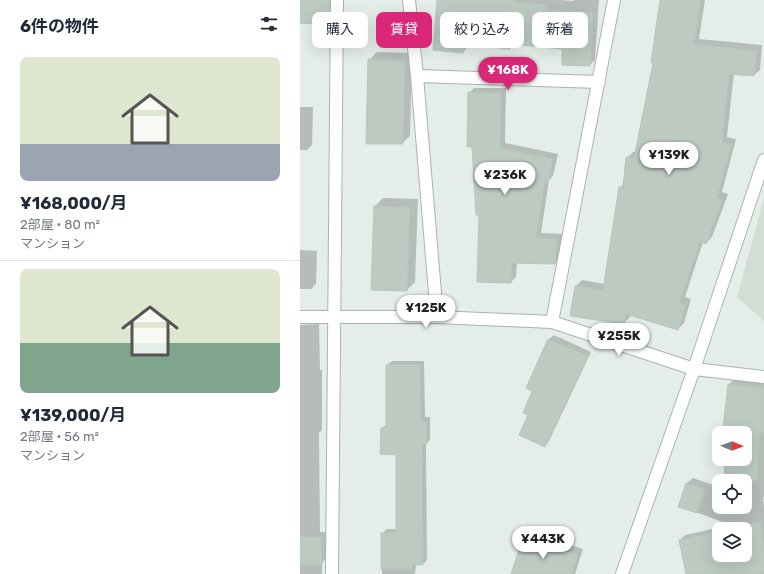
<!DOCTYPE html>
<html lang="ja">
<head>
<meta charset="utf-8">
<style>
	body { margin:0; font-family:Rubik,"Noto Sans JP",sans-serif; background:#f6f6f7; color:#1f2937; height:100vh; display:flex; flex-direction:column; font-size:15px; white-space:nowrap }
	* { box-sizing:border-box; margin:0 }
	p { font-size:13px; color:#747a83 }
	.icon { flex:none; width:22px; height:22px; fill:none; stroke:currentColor; stroke-width:2; stroke-linecap:round; stroke-linejoin:round }
	.map { position:relative; flex:1; overflow:hidden }
	.side { display:flex; flex-direction:column; background:#fff; width:300px }
	.side>* { flex:none }
	.guide { position:absolute; left:12px; top:12px; width:380px; height:36px; display:flex; gap:8px }
	.needle { width:26px; rotate:91deg }
	.tools { position:absolute; left:412px; top:426px; display:grid; gap:8px }
	.tools a { display:grid; place-items:center; width:40px; height:40px; border-radius:8px; background:#fff; box-shadow:0 4px 16px #0002; font-size:20px }
	.price { position:absolute; translate:-50% -34px; padding:0 9px; border-radius:14px; background:#fff; color:#222; font-size:13px; line-height:26px; filter:drop-shadow(0 1px 2px #0008) }
	.price::after { content:''; position:absolute; left:50%; top:24px; width:12px; height:9px; margin-left:-6px; background:inherit; clip-path:polygon(0 0,100% 0,50% 100%) }
	.price.selected { background:#db2777; color:#fff }
	ul { padding:0; list-style:none }
	li { display:grid; align-content:center; gap:8px; height:212px; padding:0 20px }
	li+li { border-top:1px solid #e0e1e3 }
	li span { display:grid; place-items:center; height:124px; border-radius:8px; color:#555 }
	li>.icon { margin-inline-start:auto }
	span .icon { width:72px; height:72px; fill:#fffc; stroke-width:1 }
	li b { font-size:17px }
	h2 { display:flex; justify-content:space-between; align-items:center; height:48px; padding:0 20px; font-size:17px }
	.pill { padding:0 14px; border-radius:8px; background:#fff; box-shadow:0 4px 16px #0002; font-size:14px; line-height:36px }
	.pill.selected { background:#db2777; color:#fff }
	main { display:flex; flex:1; min-height:0 }
	.map>svg:first-child { display:block }
	.built { fill:#d2ddd6 }
	.shadow { fill:#0003; fill-rule:evenodd }
	.building { fill:#bccac2; stroke:#b6c6bd }
	.lines { fill:none; stroke-linecap:round; stroke-linejoin:round }
	.street-casing { stroke:#a7b5ad; stroke-width:14 }
	.secondary-casing { stroke:#a3b8ad; stroke-width:14 }
	.street { stroke:#fff; stroke-width:12 }
	.secondary { stroke:#fff; stroke-width:12 }
</style>
</head>
<body>
<main>
<section class="side">
<h2>6件の物件<svg class="icon" aria-label="filters" viewBox="0 0 24 24"><path d="M4 7h16M4 17h16"/><circle cx="9" cy="7" r="2"/><circle cx="15" cy="17" r="2"/></svg></h2>
<ul>
<li><span style="background:linear-gradient(#dfe7d0 70%,#9aa5b1 0)"><svg class="icon" aria-label="home" viewBox="0 0 24 24"><path d="M3 11l9-7 9 7M6 9v11h12V9"/></svg></span><div><b>¥168,000/月</b><p>2部屋 · 80 m²</p><p>マンション</p></div></li>
<li><span style="background:linear-gradient(#dfe7d0 60%,#7fa58c 0)"><svg class="icon" aria-label="home" viewBox="0 0 24 24"><path d="M3 11l9-7 9 7M6 9v11h12V9"/></svg></span><div><b>¥139,000/月</b><p>2部屋 · 56 m²</p><p>マンション</p></div></li>
</ul>
</section>
<div class="map">
<svg width="464" height="574" viewBox="0 0 464 574">
	<rect width="100%" height="100%" fill="#e4ede7"/>
	<path class="built" d="M 464,198 L 464,321 L 437,297 Z"/>
	<path class="shadow" d="M 0,0 L 35,0 L 34,17 L 29,23 L 0,22 Z
		M 138,0 L 258,0 L 274,1 L 274,0 L 299,0 L 295,60 L 290,65 L 263,48 L 214,44 L 210,48 L 169,44 L 169,46 L 163,52 Z
		M 361,0 L 405,0 L 399,39 L 462,45 L 460,70 L 454,75 L 434,73 L 427,137 L 436,139 L 422,192 L 428,194 L 412,237 L 406,243 L 403,242 L 385,297 L 391,299 L 384,323 L 378,329 L 330,314 L 330,317 L 324,323 L 276,286 L 282,280 L 305,284 L 320,188 L 324,183 L 327,158 L 333,152 L 337,152 L 354,62 Z
		M 77,52 L 112,53 L 110,136 L 102,143 L 69,60 Z
		M 174,88 L 206,88 L 205,143 L 258,154 L 253,176 L 249,180 L 241,233 L 262,234 L 260,258 L 255,263 L 217,262 L 216,277 L 211,282 L 180,214 L 169,93 Z
		M 0,107 L 13,107 L 12,145 L 7,150 L 0,150 Z
		M 83,198 L 118,199 L 115,282 L 107,290 L 75,206 Z
		M 0,250 L 17,251 L 16,284 L 11,289 L 0,289 Z
		M 19,324 L 20,370 L 22,370 L 22,430 L 19,433 L 20,532 L 26,532 L 26,558 L 22,563 L 22,574 L 0,574 L 0,325 Z
		M 254,335 L 291,352 L 249,441 L 245,446 L 229,414 L 233,391 L 249,339 Z
		M 92,361 L 124,361 L 125,417 L 130,417 L 130,440 L 126,444 L 127,560 L 123,564 L 116,564 L 115,574 L 82,574 L 82,534 L 87,529 L 97,529 L 97,454 L 82,428 L 87,424 L 87,365 Z
		M 434,379 L 464,382 L 464,497 L 463,497 L 464,506 L 464,574 L 387,574 L 380,540 L 385,535 L 431,525 L 379,506 L 387,483 L 393,478 L 419,487 L 419,507 L 445,507 L 445,481 L 425,481 L 426,459 L 445,459 L 445,433 L 428,433 L 429,384 ZM 419,529 L 445,529 L 445,555 L 419,555 Z
		M 229,532 L 283,549 L 275,574 L 221,574 L 224,537 Z"/>
	<path class="building" d="M 0,0 L 30,0 L 29,24 L 0,23 Z
		M 137,0 L 215,0 L 215,2 L 247,5 L 247,10 L 293,12 L 290,66 L 262,65 L 262,49 L 211,44 L 210,49 L 164,45 L 163,53 L 133,50 Z
		M 360,0 L 401,0 L 394,44 L 457,51 L 454,76 L 429,74 L 422,142 L 431,145 L 417,198 L 422,200 L 406,244 L 400,242 L 379,303 L 386,305 L 378,330 L 326,314 L 324,324 L 270,316 L 275,286 L 303,290 L 319,187 L 323,188 L 326,157 L 334,158 L 353,63 L 351,62 Z
		M 68,59 L 105,60 L 103,144 L 66,144 Z
		M 168,92 L 201,93 L 200,148 L 253,159 L 248,182 L 245,182 L 236,238 L 257,239 L 255,264 L 212,263 L 211,283 L 177,282 L 179,215 L 176,215 L 172,147 L 167,147 Z
		M 74,206 L 110,207 L 107,291 L 71,290 Z
		M 248,339 L 288,356 L 265,406 L 264,406 L 245,447 L 219,435 L 228,415 L 223,413 L 232,391 L 226,388 Z
		M 86,365 L 120,365 L 121,422 L 126,422 L 126,445 L 122,445 L 123,565 L 112,565 L 112,569 L 81,569 L 81,533 L 96,533 L 96,455 L 80,454 L 81,428 L 86,428 Z
		M 428,384 L 464,388 L 464,432 L 460,432 L 457,481 L 424,481 L 425,459 L 445,459 L 445,433 L 427,433 L 427,428 L 423,428 Z
		M 386,483 L 405,489 L 397,513 L 378,507 Z
		M 460,522 L 464,546 L 464,572 L 452,574 L 386,574 L 379,540 L 419,531 L 419,555 L 445,555 L 445,529 L 427,529 Z
		M 0,537 L 21,537 L 22,565 L 0,565 Z
		M 223,537 L 278,555 L 272,574 L 211,574 Z"/>
	<g class="lines">
		<g class="street-casing">
			<path id="street" d="M 109,0 L 117,76 L 137,317
				M 117,76 L 299,82
				M 0,317 L 137,317 L 252,322 L 394,369 L 464,377
				M 252,322 L 314,0
				M 32,574 L 37,0"/>
		</g>
		<g class="secondary-casing">
			<path id="secondary" d="M 322,574 L 394,369 L 464,160"/>
		</g>
		<use href="#street" class="street"/>
		<use href="#secondary" class="secondary"/>
	</g>
</svg>
<div class="tools">
<a><svg class="needle" viewBox="-14 -14 28 28"><path d="M0-13l5 13h-10z" fill="#e53935"/><path d="M0 13l5-13h-10z" fill="#747a83"/></svg></a>
<a><svg class="icon" aria-label="locate" viewBox="0 0 24 24"><circle cx="12" cy="12" r="6"/><path d="M12 2v4M12 18v4M2 12h4M18 12h4"/></svg></a>
<a><svg class="icon" aria-label="layers" viewBox="0 0 24 24"><path d="M12 4l9 5-9 5-9-5zM3 14l9 5 9-5"/></svg></a>
</div>
<b class="price selected" style="left:208px;top:91px">¥168K</b>
<b class="price" style="left:369px;top:176px">¥139K</b>
<b class="price" style="left:205px;top:196px">¥236K</b>
<b class="price" style="left:126px;top:329px">¥125K</b>
<b class="price" style="left:319px;top:357px">¥255K</b>
<b class="price" style="left:243px;top:560px">¥443K</b>
<div class="guide">
<a class="pill">購入</a>
<a class="pill selected">賃貸</a>
<a class="pill">絞り込み</a>
<a class="pill">新着</a>
</div>
</div>
</main>
</body>
</html>
